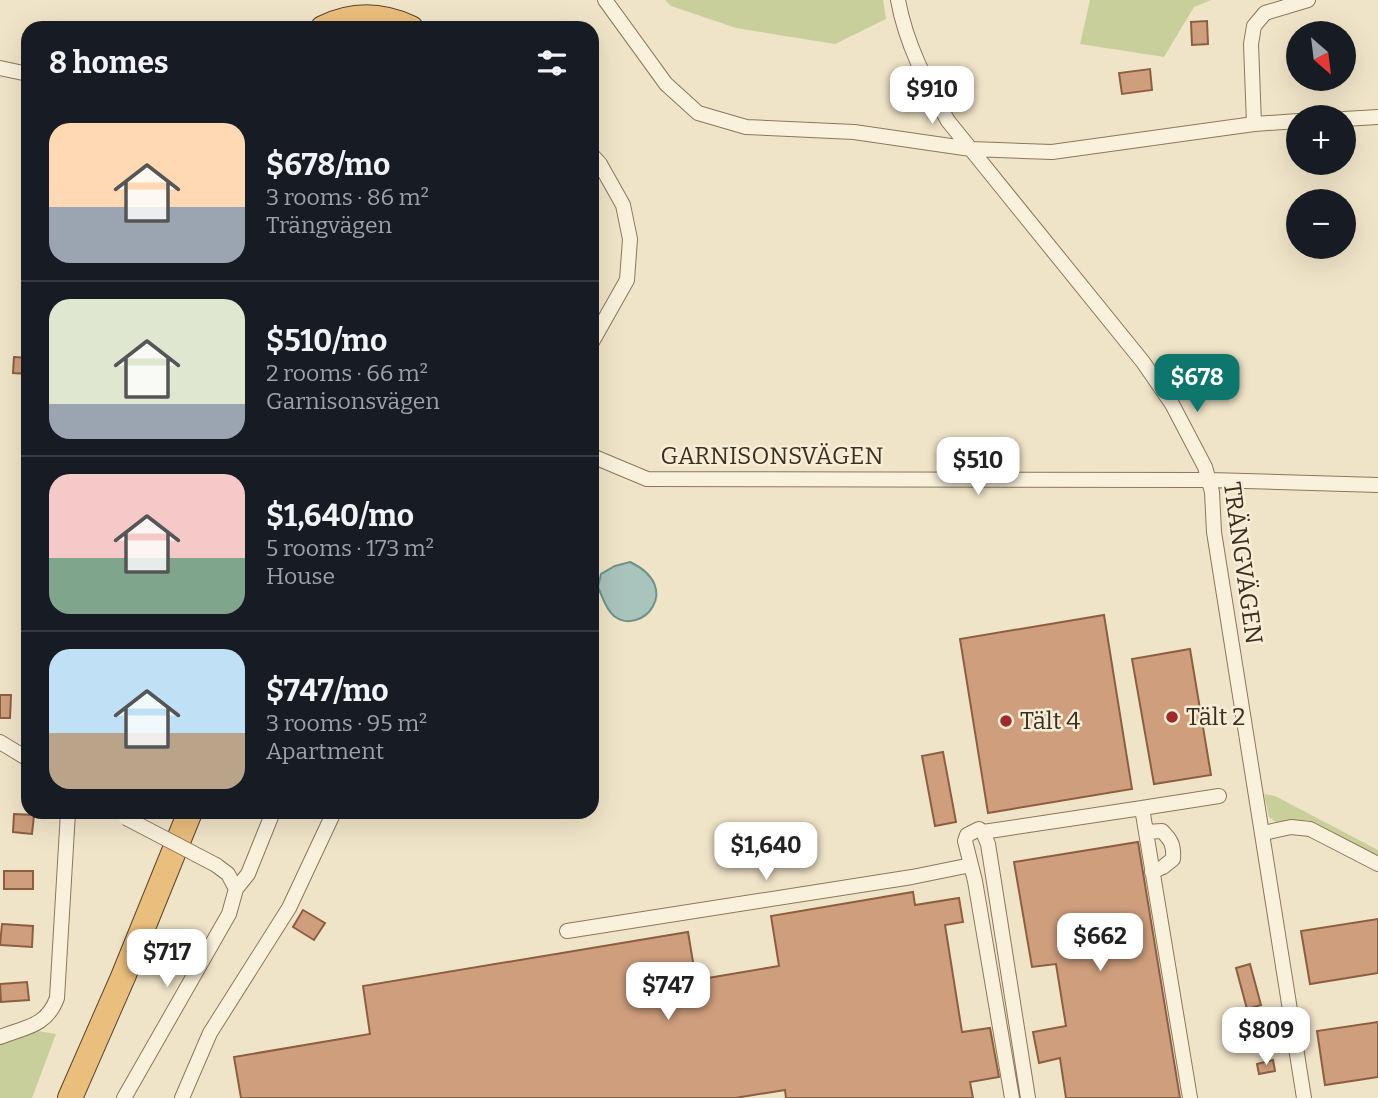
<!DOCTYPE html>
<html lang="en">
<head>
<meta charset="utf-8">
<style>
	body { margin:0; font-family:Bitter,serif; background:#20242c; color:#f1f3f6; height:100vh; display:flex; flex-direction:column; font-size:26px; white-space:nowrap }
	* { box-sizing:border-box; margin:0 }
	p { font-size:23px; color:#9ea1a6 }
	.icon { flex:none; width:38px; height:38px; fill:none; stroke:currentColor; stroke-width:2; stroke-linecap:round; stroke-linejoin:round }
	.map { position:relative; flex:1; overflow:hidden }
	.details { position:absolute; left:21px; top:21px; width:578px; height:798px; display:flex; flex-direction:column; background:#171b24; border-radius:21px; box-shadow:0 7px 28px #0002 }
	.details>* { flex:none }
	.needle { width:46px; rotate:152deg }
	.fabs { position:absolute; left:1286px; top:21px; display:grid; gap:14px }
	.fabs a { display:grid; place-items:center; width:70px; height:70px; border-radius:50%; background:#171b24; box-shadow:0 7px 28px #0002; font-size:35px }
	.price { position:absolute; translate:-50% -60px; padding:0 16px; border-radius:14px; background:#fff; color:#222; font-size:23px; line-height:46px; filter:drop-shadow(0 2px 4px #0008) }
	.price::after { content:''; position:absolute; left:50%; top:42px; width:21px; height:16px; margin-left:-10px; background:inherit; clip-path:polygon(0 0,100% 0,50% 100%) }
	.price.selected { background:#0f766e; color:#fff }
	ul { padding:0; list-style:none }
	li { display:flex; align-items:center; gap:21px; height:175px; padding:0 28px }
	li+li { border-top:2px solid #363941 }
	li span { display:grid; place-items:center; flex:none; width:196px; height:140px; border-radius:21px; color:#555 }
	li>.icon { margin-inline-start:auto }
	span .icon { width:84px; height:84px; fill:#fffc; stroke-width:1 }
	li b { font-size:30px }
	h2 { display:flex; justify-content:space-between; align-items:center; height:84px; padding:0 28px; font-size:30px }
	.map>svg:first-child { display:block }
	.green { fill:#c9cf9b }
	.water { fill:#a9c4bc; stroke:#6f938a; stroke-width:2 }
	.building { fill:#cf9f7d; stroke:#8d5f41; stroke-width:2 }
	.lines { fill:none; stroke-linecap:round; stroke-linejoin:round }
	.minor-casing { stroke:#8d765c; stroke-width:16 }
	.trunk-casing { stroke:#5b4430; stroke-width:26 }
	.minor { stroke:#faf1dc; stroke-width:14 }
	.trunk { stroke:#eabe7c; stroke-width:24 }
	.minor-bridge-casing { stroke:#8d765c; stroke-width:16; stroke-linecap:butt }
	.minor-bridge { stroke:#faf1dc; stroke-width:14 }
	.poi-dot { fill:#9e2a2b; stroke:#f7eed8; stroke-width:2.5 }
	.labels { text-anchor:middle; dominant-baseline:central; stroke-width:5; stroke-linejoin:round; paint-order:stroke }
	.street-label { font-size:24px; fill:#3d2e20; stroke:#f7eed8 }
	.poi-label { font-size:24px; fill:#3d2e20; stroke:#f7eed8; text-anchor:start }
</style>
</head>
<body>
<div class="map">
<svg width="1378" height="1098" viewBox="0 0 1378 1098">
	<rect width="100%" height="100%" fill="#f0e4c8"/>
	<path class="green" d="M 665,0 L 883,0 L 886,19 L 835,44 L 736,28 L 671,6 Z
		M 1090,0 L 1211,0 L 1194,7 L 1164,57 L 1080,44 Z
		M 1264,794 L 1275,796 L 1378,850 L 1378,857 L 1308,820 L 1276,822 L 1269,817 Z
		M 38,1031 L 56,1034 L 32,1098 L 0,1098 L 0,1043 Z"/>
	<path class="water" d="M 630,562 C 685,588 641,637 614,616 C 606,610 602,596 598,587 L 601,574 L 615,566 Z"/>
	<path class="building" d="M 1207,21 L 1208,44 L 1192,45 L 1191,22 Z
		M 1150,69 L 1152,90 L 1122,94 L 1119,73 Z
		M 14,357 L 28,358 L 28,374 L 13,373 Z
		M 1104,615 L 1132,789 L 988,813 L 960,639 Z
		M 1190,649 L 1211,775 L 1154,784 L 1132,659 Z
		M 0,695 L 11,695 L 10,718 L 0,718 Z
		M 943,752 L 956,822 L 935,826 L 922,756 Z
		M 14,814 L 34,815 L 32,834 L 13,832 Z
		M 1138,842 L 1180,1098 L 1066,1098 L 1060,1058 L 1039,1063 L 1033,1032 L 1066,1026 L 1056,964 L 1032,967 L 1014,862 Z
		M 4,871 L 33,871 L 33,889 L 4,889 Z
		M 913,892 L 915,905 L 959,898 L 963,922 L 945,925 L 962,1032 L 990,1028 L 999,1077 L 970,1082 L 973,1098 L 786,1098 L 785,1090 L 735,1098 L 241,1098 L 234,1057 L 370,1034 L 363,986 L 688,932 L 696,980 L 779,966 L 771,916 Z
		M 303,910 L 325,923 L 314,940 L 293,927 Z
		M 1378,919 L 1378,973 L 1310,984 L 1301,931 Z
		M 2,924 L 33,926 L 32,947 L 0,945 Z
		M 1250,964 L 1261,1005 L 1247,1009 L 1236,968 Z
		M 27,982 L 29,1000 L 1,1002 L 0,984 Z
		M 1378,1022 L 1378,1077 L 1325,1085 L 1317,1031 Z
		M 1273,1060 L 1275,1071 L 1259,1074 L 1257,1064 Z"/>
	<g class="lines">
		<g class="minor-casing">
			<path id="minor" d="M 605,0 L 666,84 L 698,113 L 746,127 L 854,132 L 971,149 L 1052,152 L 1254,124 L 1298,121
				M 898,0 C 906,44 926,82 948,121 L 1143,362 L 1172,404 L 1205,467 L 1212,492 L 1214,532 L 1304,1098
				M 0,68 L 28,74
				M 1344,119 L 1378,117
				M 1254,124 L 1251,44 L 1254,26 L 1265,13 L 1308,0
				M 592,155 L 600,164 L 623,205 L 630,239 L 627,280 L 592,342
				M 592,456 L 647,479 L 1210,480 L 1378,485
				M 0,742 L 28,759
				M 1142,808 L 1219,796
				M 983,832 L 1142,808 L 1190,1098
				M 1146,832 L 1162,831 C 1171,840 1174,845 1173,859 L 1163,867 L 1152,872
				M 1263,833 L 1291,827 L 1310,829 L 1378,864
				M 236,889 L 248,874 L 273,812
				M 567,931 L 912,877 L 971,865
				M 0,1037 C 26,1027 47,1026 57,998 L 68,812
				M 124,1098 L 229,914 L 236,889 L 228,874 L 216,865
				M 182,1098 L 210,1033 L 289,908 L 334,812
				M 1012,1098 L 975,881 L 965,841 L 967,835 L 979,829 L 983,832 L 988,844 L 1028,1098"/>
		</g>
		<g class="trunk-casing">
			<path id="trunk" d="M 323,28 C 353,13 381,14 411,28
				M 70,1098 L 123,977 L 190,812"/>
		</g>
		<use href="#minor" class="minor"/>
		<use href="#trunk" class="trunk"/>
		<g class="minor-bridge-casing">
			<path id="minor-bridge" d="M 126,818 L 216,865"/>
		</g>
		<use href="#minor-bridge" class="minor-bridge"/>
	</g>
	<g class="poi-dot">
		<circle cx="1172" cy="717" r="7"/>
		<circle cx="1006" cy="721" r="7"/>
	</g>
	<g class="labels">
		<g class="street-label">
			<text x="772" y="456">GARNISONSVÄGEN</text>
			<text transform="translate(1243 563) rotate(82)">TRÄNGVÄGEN</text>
		</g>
		<g class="poi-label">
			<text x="1186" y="717">Tält 2</text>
			<text x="1020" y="721">Tält 4</text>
		</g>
	</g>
</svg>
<div class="fabs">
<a><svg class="needle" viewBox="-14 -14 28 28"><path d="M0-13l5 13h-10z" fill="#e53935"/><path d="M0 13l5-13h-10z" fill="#9ea1a6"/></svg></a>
<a>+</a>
<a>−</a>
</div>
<b class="price" style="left:932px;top:126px">$910</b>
<b class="price selected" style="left:1197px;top:414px">$678</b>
<b class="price" style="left:978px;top:497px">$510</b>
<b class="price" style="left:766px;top:882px">$1,640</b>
<b class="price" style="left:1100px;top:973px">$662</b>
<b class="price" style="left:167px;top:989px">$717</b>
<b class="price" style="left:668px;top:1022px">$747</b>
<b class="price" style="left:1266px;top:1067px">$809</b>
<section class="details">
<h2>8 homes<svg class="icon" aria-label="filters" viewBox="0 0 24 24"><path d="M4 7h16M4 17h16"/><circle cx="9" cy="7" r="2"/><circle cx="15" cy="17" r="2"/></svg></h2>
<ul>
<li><span style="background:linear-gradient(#ffd9b3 60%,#9aa5b1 0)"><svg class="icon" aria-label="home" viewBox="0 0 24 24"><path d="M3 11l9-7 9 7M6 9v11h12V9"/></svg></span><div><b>$678/mo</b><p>3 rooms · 86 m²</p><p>Trängvägen</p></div></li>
<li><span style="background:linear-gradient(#dfe7d0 75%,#9aa5b1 0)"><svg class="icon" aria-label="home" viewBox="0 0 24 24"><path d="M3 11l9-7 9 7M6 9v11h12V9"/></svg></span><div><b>$510/mo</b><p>2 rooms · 66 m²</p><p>Garnisonsvägen</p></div></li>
<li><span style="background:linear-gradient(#f6c9c9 60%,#7fa58c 0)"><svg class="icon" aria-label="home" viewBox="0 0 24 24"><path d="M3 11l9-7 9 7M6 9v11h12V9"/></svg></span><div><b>$1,640/mo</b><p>5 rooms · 173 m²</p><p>House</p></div></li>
<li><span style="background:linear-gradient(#bfe0f5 60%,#b9a48a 0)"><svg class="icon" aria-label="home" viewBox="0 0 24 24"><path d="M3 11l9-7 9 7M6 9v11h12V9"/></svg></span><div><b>$747/mo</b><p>3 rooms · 95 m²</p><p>Apartment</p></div></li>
</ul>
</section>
</div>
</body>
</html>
